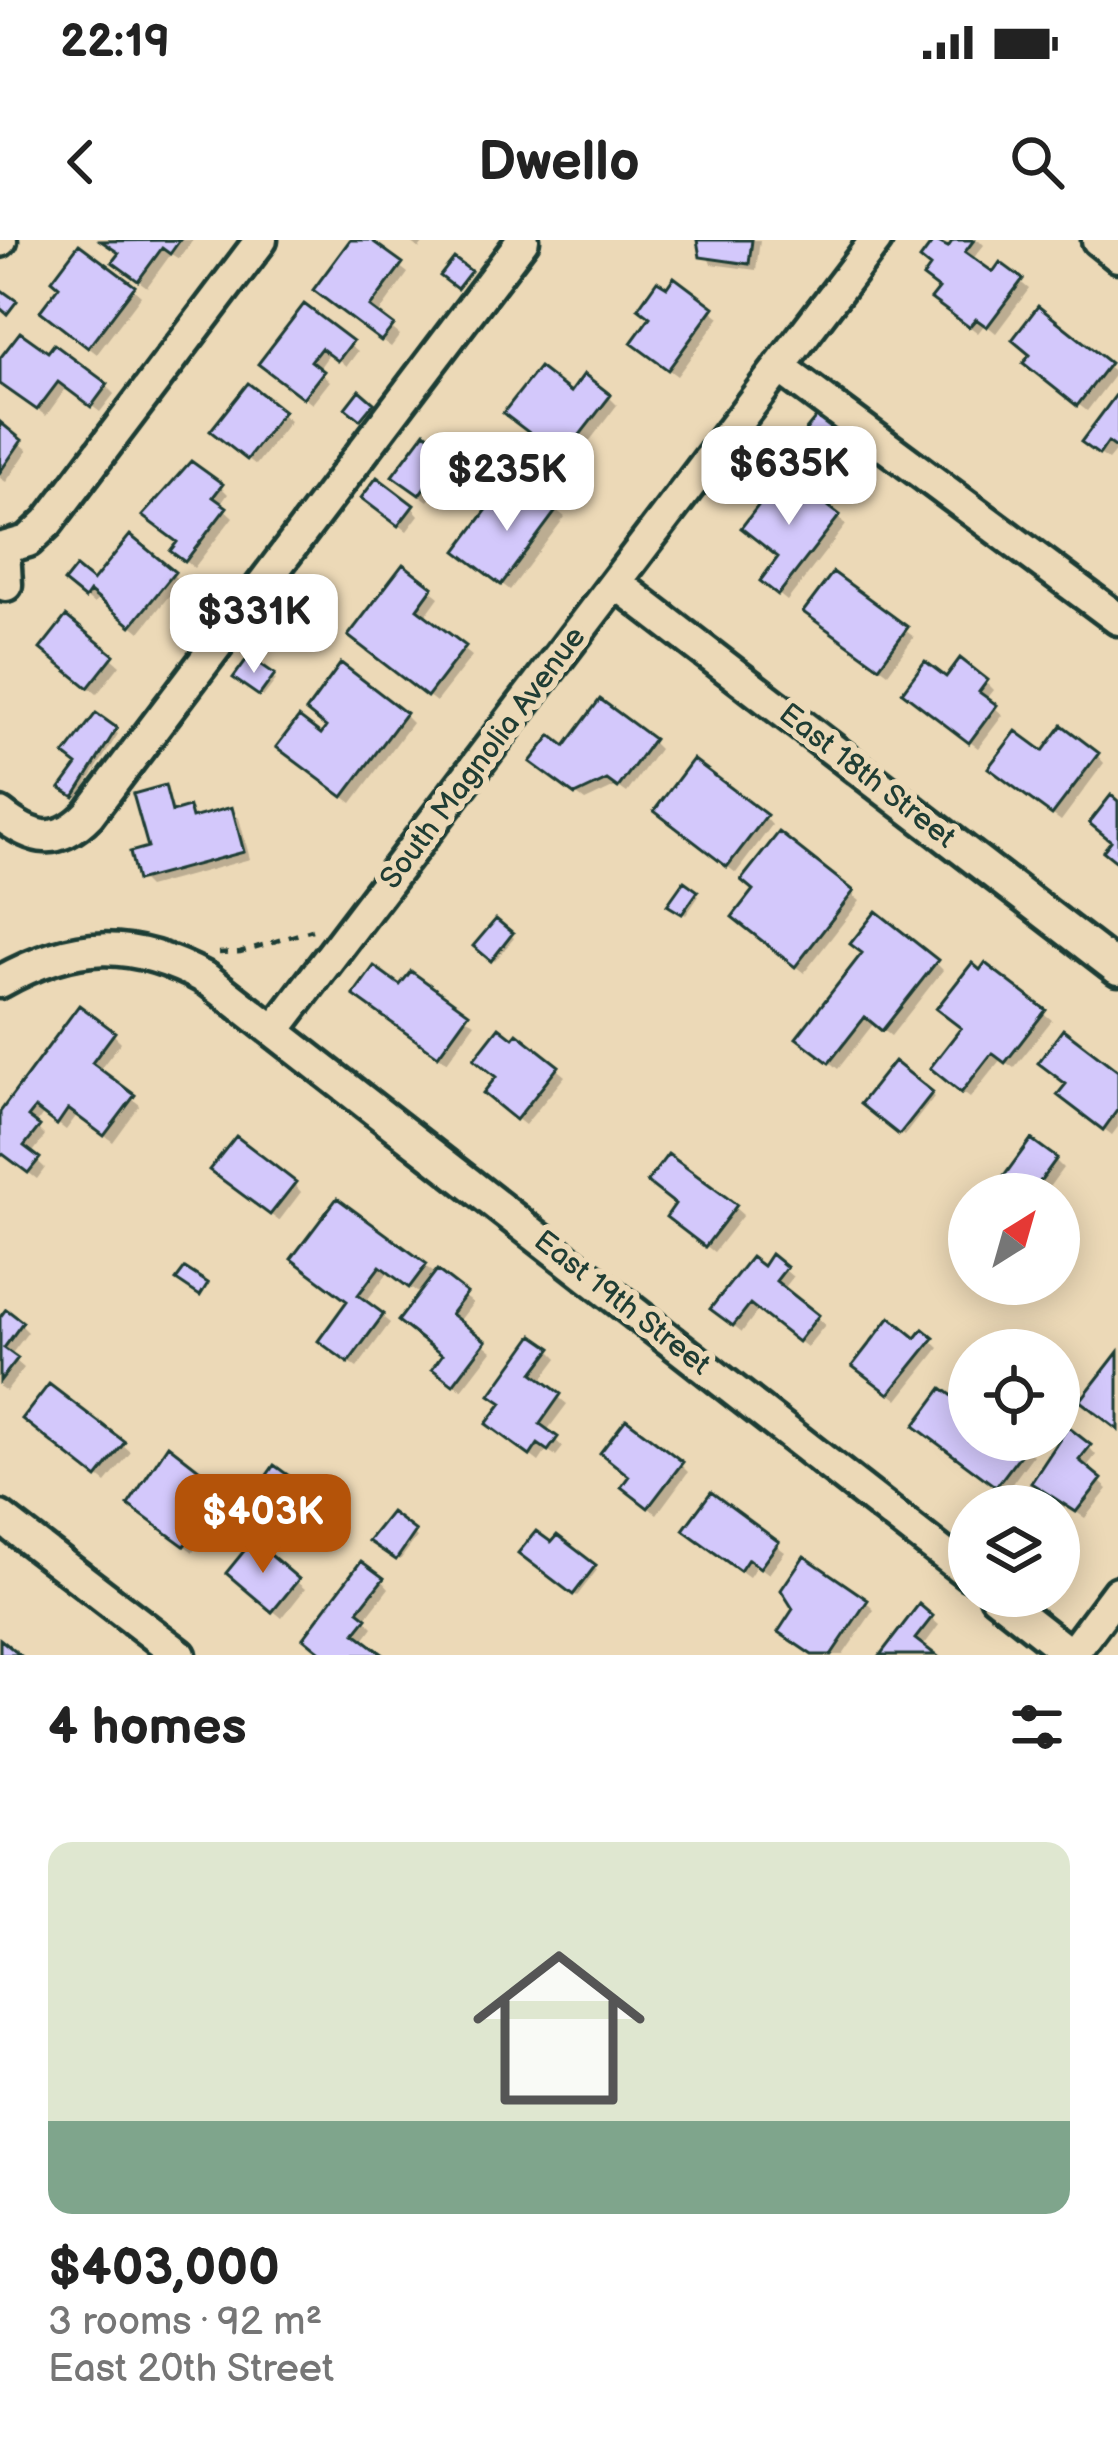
<!DOCTYPE html>
<html lang="en">
<head>
<meta charset="utf-8">
<style>
	body { margin:0; font-family:"Balsamiq Sans",sans-serif; background:#f2f2f2; color:#222; height:100vh; display:flex; flex-direction:column; font-size:45px; white-space:nowrap }
	* { box-sizing:border-box; margin:0 }
	p { font-size:39px; color:#767676 }
	.icon { flex:none; width:66px; height:66px; fill:none; stroke:currentColor; stroke-width:2; stroke-linecap:round; stroke-linejoin:round }
	.map { position:relative; height:1415px; overflow:hidden }
	.side { display:flex; flex-direction:column; background:#fff; flex:1 }
	.side>* { flex:none }
	.needle { width:78px; rotate:37deg }
	.tools { position:absolute; left:948px; top:933px; display:grid; gap:24px }
	.tools a { display:grid; place-items:center; width:132px; height:132px; border-radius:50%; background:#fff; box-shadow:0 6px 30px #0003; font-size:60px }
	.price { position:absolute; translate:-50% -102px; padding:0 27px; border-radius:24px; background:#fff; color:#222; font-size:39px; line-height:78px; filter:drop-shadow(0 3px 6px #0008) }
	.price::after { content:''; position:absolute; left:50%; top:72px; width:36px; height:27px; margin-left:-18px; background:inherit; clip-path:polygon(0 0,100% 0,50% 100%) }
	.price.active { background:#b45309; color:#fff }
	ul { padding:0; list-style:none }
	li { display:grid; align-content:center; gap:24px; height:636px; padding:0 48px }
	li span { display:grid; place-items:center; height:372px; border-radius:24px; color:#555 }
	li>.icon { margin-inline-start:auto }
	span .icon { width:216px; height:216px; fill:#fffc; stroke-width:1 }
	li b { font-size:51px }
	h2 { display:flex; justify-content:space-between; align-items:center; height:144px; padding:0 48px; font-size:51px }
	.status { display:flex; justify-content:space-between; align-items:center; height:84px; padding:0 60px; background:#fff; direction:ltr }
	.status svg { height:33px; fill:currentColor }
	header { display:flex; justify-content:space-between; align-items:center; height:156px; padding:0 48px; background:#fff; font-size:54px; font-weight:700 }
	.map>svg:first-child { display:block }
	.shadow { fill:#0003 }
	.building { fill:#d3c8fb; stroke:#1f3d34; stroke-width:3 }
	.lines { fill:none; stroke-linecap:round; stroke-linejoin:round }
	.minor-casing { stroke:#1f3d34; stroke-width:39 }
	.path { stroke:#1f3d34; stroke-width:4.5; stroke-dasharray:9 9; stroke-linecap:butt }
	.minor { stroke:#ecd9b7; stroke-width:30 }
	.labels { text-anchor:middle; dominant-baseline:central; stroke-width:12; stroke-linejoin:round; paint-order:stroke }
	.street-label { font-size:30px; fill:#1f3d34; stroke:#ecd9b7 }
</style>
</head>
<body>
<div class="status"><b>22:19</b><svg viewBox="0 0 49 12"><path d="M0 12V9h3v3zM5 12V6h3v6zM10 12V3h3v9zM15 12V0h3v12zM26 1h20v11H26zM47 4h2v5h-2z"/></svg></div>
<header><svg class="icon" aria-label="back" viewBox="0 0 24 24"><path d="M15 5l-7 7 7 7"/></svg>Dwello<svg class="icon" aria-label="search" viewBox="0 0 24 24"><circle cx="10" cy="10" r="6"/><path d="M15 15l6 6"/></svg></header>
<div class="map">
<svg width="1118" height="1415" viewBox="0 0 1118 1415">
	<rect width="100%" height="100%" fill="#ecd9b7"/>
	<filter id="ink" filterUnits="userSpaceOnUse"><feTurbulence type="fractalNoise" baseFrequency=".00833" numOctaves="2"/><feDisplacementMap in="SourceGraphic" scale="24" xChannelSelector="R" yChannelSelector="G"/><feConvolveMatrix kernelMatrix="1 2 1 2 8 2 1 2 1" color-interpolation-filters="sRGB"/></filter>
	<g filter="url(#ink)">
		<path class="shadow" d="M 106,0 L 193,0 L 179,19 L 171,14 L 147,47 L 124,30 L 122,14 Z
			M 354,0 L 366,0 L 408,33 L 377,76 L 400,95 L 391,107 L 325,58 Z
			M 408,0 L 426,0 L 419,9 Z
			M 700,0 L 760,0 L 756,30 L 711,24 Z
			M 957,0 L 979,0 L 984,5 L 972,20 L 993,36 L 1001,26 L 1029,49 L 996,93 L 985,84 L 978,93 L 943,66 L 949,11 Z
			M 675,42 L 720,77 L 677,136 L 642,110 Z
			M 62,47 L 133,49 L 141,56 L 97,114 L 51,78 Z
			M 304,68 L 358,111 L 347,126 L 330,113 L 318,130 L 330,141 L 312,164 L 270,131 Z
			M 1039,71 L 1116,133 L 1087,171 L 1035,131 Z
			M 0,123 L 106,146 L 114,154 L 100,172 L 67,147 L 46,176 L 0,142 Z
			M 248,147 L 290,181 L 256,225 L 222,199 Z
			M 571,156 L 609,157 L 617,165 L 572,224 L 515,180 Z
			M 1118,157 L 1118,208 L 1108,220 L 1093,209 Z
			M 819,179 L 853,207 L 836,230 L 801,202 Z
			M 0,186 L 28,210 L 6,242 L 0,238 Z
			M 449,213 L 457,221 L 428,261 L 404,244 Z
			M 221,247 L 228,254 L 220,265 L 233,277 L 194,328 L 182,318 L 180,303 L 154,283 Z
			M 528,248 L 565,277 L 510,350 L 468,318 Z
			M 373,265 L 412,267 L 419,275 L 407,291 Z
			M 838,277 L 846,285 L 787,361 L 771,348 L 781,318 Z
			M 403,328 L 439,357 L 424,378 L 472,416 L 436,462 L 359,403 Z
			M 173,335 L 180,342 L 140,392 L 99,358 L 94,364 L 76,349 Z
			M 833,336 L 914,397 L 888,433 L 815,379 Z
			M 67,380 L 120,425 L 97,454 L 51,416 Z
			M 250,420 L 276,440 L 263,457 L 237,438 Z
			M 946,442 L 986,442 L 994,450 L 986,460 L 1003,475 L 978,508 L 913,459 Z
			M 404,475 L 412,483 L 352,563 L 287,515 L 321,498 Z
			M 96,477 L 118,494 L 78,558 L 64,547 L 81,525 Z
			M 652,502 L 659,509 L 627,553 L 617,546 L 585,561 L 542,529 Z
			M 1097,515 L 1104,523 L 1061,581 L 1000,535 Z
			M 164,549 L 176,574 L 188,570 L 197,580 L 231,571 L 239,578 L 250,619 L 148,647 L 140,639 Z
			M 765,577 L 772,585 L 736,633 L 665,579 Z
			M 779,596 L 860,661 L 804,733 L 743,685 Z
			M 685,645 L 699,656 L 686,675 L 674,667 Z
			M 496,683 L 514,698 L 495,721 L 478,706 Z
			M 936,723 L 943,730 L 891,796 L 874,783 L 838,829 L 808,805 Z
			M 986,727 L 1052,780 L 1014,828 L 1001,819 L 970,858 L 941,836 Z
			M 401,749 L 475,783 L 447,822 L 365,762 Z
			M 113,794 L 121,802 L 98,832 L 140,865 L 113,902 L 77,875 L 66,890 L 44,873 L 35,886 L 45,896 L 31,915 L 45,928 L 37,939 L 0,911 L 0,877 Z
			M 518,797 L 565,836 L 525,885 L 495,861 Z
			M 894,825 L 934,857 L 904,896 L 864,864 Z
			M 1118,834 L 1118,887 L 1112,895 L 1069,862 L 1069,845 Z
			M 1055,920 L 1063,928 L 1044,954 L 995,954 Z
			M 221,937 L 294,944 L 301,952 L 279,981 Z
			M 735,968 L 743,975 L 714,1012 L 677,984 Z
			M 295,1019 L 425,1026 L 473,1063 L 458,1083 L 492,1111 L 462,1150 L 443,1136 L 446,1116 L 421,1055 L 389,1031 L 365,1063 L 390,1083 L 357,1128 L 329,1108 L 350,1062 Z
			M 772,1019 L 793,1037 L 783,1050 L 825,1085 L 807,1107 L 759,1069 L 742,1092 L 722,1076 Z
			M 0,1082 L 21,1085 L 28,1092 L 10,1116 L 24,1128 L 6,1151 L 0,1147 Z
			M 923,1093 L 939,1108 L 898,1160 L 864,1133 Z
			M 550,1110 L 558,1118 L 540,1142 L 567,1164 L 546,1192 L 563,1207 L 556,1216 L 547,1210 L 539,1222 L 490,1184 Z
			M 969,1143 L 969,1200 L 1015,1200 L 1033,1215 L 1005,1253 L 926,1193 Z
			M 33,1186 L 123,1205 L 131,1212 L 106,1243 Z
			M 1089,1207 L 1096,1215 L 1085,1229 L 1108,1249 L 1085,1278 L 1043,1250 Z
			M 169,1209 L 233,1261 L 193,1312 L 140,1272 Z
			M 681,1225 L 688,1232 L 657,1274 L 632,1255 L 633,1237 Z
			M 290,1240 L 274,1268 L 257,1255 Z
			M 711,1257 L 785,1312 L 769,1334 L 757,1325 L 749,1337 L 695,1298 Z
			M 391,1276 L 417,1297 L 400,1320 L 375,1303 Z
			M 557,1300 L 597,1330 L 577,1356 L 522,1313 L 552,1306 Z
			M 253,1305 L 305,1349 L 282,1378 L 237,1341 Z
			M 382,1340 L 389,1348 L 365,1379 L 373,1387 L 362,1402 L 314,1406 Z
			M 866,1362 L 874,1370 L 843,1415 L 813,1415 Z
			M 931,1378 L 939,1385 L 922,1408 L 884,1415 Z"/>
		<path class="building" d="M 180,0 L 170,14 L 162,8 L 138,41 L 112,22 L 119,13 L 101,1 Z
			M 350,0 L 371,0 L 403,23 L 370,67 L 394,85 L 381,101 L 313,50 Z
			M 697,0 L 752,0 L 749,24 L 700,17 Z
			M 934,0 L 948,7 L 953,0 L 974,0 L 965,12 L 993,32 L 1000,22 L 1023,39 L 987,87 L 976,79 L 969,87 L 931,59 L 939,49 L 923,37 L 930,27 L 920,19 Z
			M 79,4 L 135,46 L 88,108 L 40,71 L 59,46 L 52,40 Z
			M 454,18 L 471,31 L 457,49 L 440,36 Z
			M 674,37 L 714,67 L 668,130 L 631,103 L 650,77 L 638,68 L 657,41 L 667,47 Z
			M 0,49 L 17,61 L 7,74 L 0,68 Z
			M 304,64 L 353,101 L 338,121 L 321,108 L 311,121 L 324,131 L 303,158 L 258,124 Z
			M 1038,66 L 1110,123 L 1077,166 L 1023,123 L 1030,115 L 1012,100 Z
			M 20,92 L 48,112 L 54,104 L 108,144 L 91,167 L 58,142 L 37,170 L 0,144 L 0,118 Z
			M 539,127 L 571,152 L 584,134 L 611,155 L 562,218 L 503,173 Z
			M 248,143 L 284,171 L 247,220 L 210,191 Z
			M 359,150 L 374,163 L 360,180 L 345,168 Z
			M 1118,152 L 1118,209 L 1108,202 L 1099,215 L 1081,202 Z
			M 818,175 L 853,202 L 831,229 L 796,202 Z
			M 0,182 L 22,200 L 0,232 Z
			M 425,192 L 451,211 L 419,255 L 392,236 Z
			M 191,221 L 223,244 L 213,257 L 227,267 L 185,322 L 170,311 L 177,302 L 142,276 Z
			M 784,232 L 840,275 L 778,355 L 760,341 L 778,317 L 741,288 Z
			M 377,237 L 414,265 L 398,286 L 361,258 Z
			M 528,244 L 559,267 L 501,345 L 456,311 L 491,264 L 505,274 Z
			M 130,295 L 175,332 L 131,386 L 90,352 L 85,359 L 64,342 L 76,327 L 93,341 Z
			M 403,324 L 433,347 L 417,369 L 466,406 L 427,457 L 348,396 Z
			M 833,332 L 908,387 L 879,427 L 803,372 Z
			M 66,376 L 114,415 L 88,448 L 40,409 Z
			M 249,416 L 275,434 L 259,456 L 233,438 Z
			M 960,418 L 988,440 L 979,452 L 997,465 L 969,503 L 902,452 L 925,421 L 946,437 Z
			M 341,423 L 406,473 L 343,557 L 276,507 L 299,477 L 321,494 L 326,487 L 306,471 Z
			M 600,459 L 654,499 L 618,548 L 607,540 L 575,555 L 530,522 L 551,495 L 565,506 Z
			M 96,473 L 117,488 L 74,557 L 60,548 L 77,525 L 64,515 Z
			M 1062,485 L 1099,513 L 1052,575 L 988,528 L 1016,491 L 1043,511 Z
			M 693,519 L 767,575 L 727,627 L 654,571 Z
			M 165,545 L 172,572 L 189,567 L 192,578 L 232,567 L 244,612 L 137,641 L 130,612 L 148,607 L 133,554 Z
			M 1111,555 L 1118,561 L 1118,623 L 1103,611 L 1111,601 L 1089,583 Z
			M 779,592 L 854,651 L 795,727 L 732,677 L 753,650 L 741,640 Z
			M 684,641 L 698,651 L 682,674 L 667,665 Z
			M 876,671 L 938,720 L 882,791 L 865,777 L 829,823 L 796,798 L 862,713 L 850,704 Z
			M 496,679 L 513,693 L 491,721 L 473,706 Z
			M 972,723 L 980,730 L 985,723 L 1046,770 L 1005,823 L 992,813 L 961,853 L 930,828 L 961,788 L 936,769 Z
			M 374,726 L 400,745 L 411,731 L 469,773 L 438,816 L 353,755 Z
			M 79,765 L 115,792 L 92,823 L 135,855 L 104,896 L 68,869 L 57,885 L 35,868 L 28,877 L 40,886 L 24,906 L 40,918 L 28,933 L 0,912 L 0,872 Z
			M 499,787 L 513,798 L 517,793 L 559,826 L 516,880 L 483,853 L 496,837 L 474,819 Z
			M 1063,789 L 1118,831 L 1118,869 L 1103,890 L 1057,855 L 1066,844 L 1038,823 Z
			M 894,821 L 933,852 L 899,895 L 860,864 Z
			M 236,896 L 296,942 L 270,975 L 209,930 Z
			M 1031,899 L 1057,918 L 1031,954 L 991,954 Z
			M 668,914 L 737,965 L 705,1007 L 666,977 L 675,964 L 647,942 Z
			M 337,958 L 427,1024 L 409,1048 L 380,1026 L 358,1055 L 384,1074 L 348,1123 L 318,1101 L 347,1061 L 291,1019 Z
			M 771,1014 L 787,1027 L 776,1041 L 819,1075 L 798,1102 L 750,1064 L 733,1086 L 710,1069 L 751,1017 L 763,1026 Z
			M 185,1028 L 208,1043 L 200,1056 L 176,1040 Z
			M 437,1030 L 467,1053 L 451,1074 L 486,1101 L 453,1145 L 432,1129 L 442,1115 L 398,1081 Z
			M 6,1069 L 23,1082 L 4,1108 L 18,1118 L 0,1141 L 0,1077 Z
			M 890,1077 L 916,1098 L 923,1089 L 934,1098 L 889,1154 L 852,1126 Z
			M 533,1095 L 552,1108 L 533,1133 L 561,1154 L 540,1184 L 558,1197 L 548,1211 L 538,1204 L 530,1216 L 486,1184 L 502,1163 L 490,1155 Z
			M 1118,1112 L 1118,1190 L 1080,1161 Z
			M 969,1138 L 969,1200 L 1020,1200 L 1027,1206 L 996,1247 L 914,1186 L 942,1148 L 954,1157 Z
			M 49,1144 L 125,1202 L 97,1238 L 22,1179 Z
			M 626,1179 L 683,1222 L 648,1268 L 621,1247 L 629,1236 L 600,1213 Z
			M 1068,1187 L 1091,1205 L 1079,1220 L 1102,1239 L 1076,1272 L 1031,1243 Z
			M 168,1205 L 227,1251 L 184,1306 L 128,1265 Z
			M 274,1225 L 292,1238 L 270,1267 L 253,1255 Z
			M 711,1252 L 779,1302 L 760,1328 L 748,1319 L 740,1331 L 683,1290 Z
			M 391,1272 L 416,1291 L 396,1320 L 368,1301 Z
			M 536,1291 L 551,1302 L 557,1295 L 596,1325 L 573,1355 L 518,1313 Z
			M 253,1300 L 299,1339 L 272,1372 L 226,1333 Z
			M 804,1316 L 868,1360 L 831,1415 L 812,1415 L 778,1392 L 793,1369 L 781,1350 Z
			M 361,1321 L 384,1338 L 358,1371 L 367,1378 L 355,1393 L 384,1415 L 324,1415 L 303,1398 Z
			M 919,1364 L 933,1376 L 915,1399 L 936,1415 L 880,1415 Z
			M 0,1399 L 20,1415 L 0,1415 Z"/>
		<g class="lines">
			<g class="minor-casing">
				<path id="minor" d="M 1098,0 L 1118,16
					M 0,1 L 1,0
					M 779,127 L 1118,379
					M 0,309 L 28,301 L 48,282 L 261,0
					M 4,309 L 6,345
					M 616,343 L 1118,729
					M 0,574 C 34,601 58,606 89,574 L 523,0
					M 0,742 C 75,700 131,698 207,739 L 969,1334
					M 274,791 L 876,0
					M 0,1277 L 180,1415
					M 996,1356 L 1071,1415
					M 1071,1415 L 1118,1352"/>
			</g>
			<path class="path" d="M 219,713 L 240,712 L 312,690"/>
			<use href="#minor" class="minor"/>
		</g>
	</g>
	<g class="labels">
		<g class="street-label">
			<text transform="translate(483 518) rotate(-53)">South Magnolia Avenue</text>
			<text transform="translate(867 536) rotate(38)">East 18th Street</text>
			<text transform="translate(622 1063) rotate(38)">East 19th Street</text>
		</g>
	</g>
</svg>
<div class="tools">
<a><svg class="needle" viewBox="-14 -14 28 28"><path d="M0-13l5 13h-10z" fill="#e53935"/><path d="M0 13l5-13h-10z" fill="#767676"/></svg></a>
<a><svg class="icon" aria-label="locate" viewBox="0 0 24 24"><circle cx="12" cy="12" r="6"/><path d="M12 2v4M12 18v4M2 12h4M18 12h4"/></svg></a>
<a><svg class="icon" aria-label="layers" viewBox="0 0 24 24"><path d="M12 4l9 5-9 5-9-5zM3 14l9 5 9-5"/></svg></a>
</div>
<b class="price" style="left:789px;top:288px">$635K</b>
<b class="price" style="left:507px;top:294px">$235K</b>
<b class="price" style="left:254px;top:436px">$331K</b>
<b class="price active" style="left:263px;top:1336px">$403K</b>
</div>
<section class="side">
<h2>4 homes<svg class="icon" aria-label="filters" viewBox="0 0 24 24"><path d="M4 7h16M4 17h16"/><circle cx="9" cy="7" r="2"/><circle cx="15" cy="17" r="2"/></svg></h2>
<ul>
<li><span style="background:linear-gradient(#dfe7d0 75%,#7fa58c 0)"><svg class="icon" aria-label="home" viewBox="0 0 24 24"><path d="M3 11l9-7 9 7M6 9v11h12V9"/></svg></span><div><b>$403,000</b><p>3 rooms · 92 m²</p><p>East 20th Street</p></div></li>
</ul>
</section>
</body>
</html>
